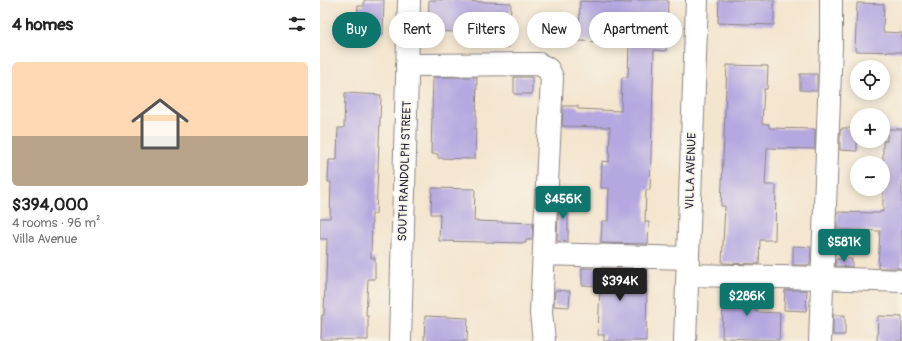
<!DOCTYPE html>
<html lang="en">
<head>
<meta charset="utf-8">
<style>
	body { margin:0; font-family:Pangolin,sans-serif; background:#f6f6f6; color:#222; height:100vh; display:flex; flex-direction:column; font-size:15px; white-space:nowrap }
	* { box-sizing:border-box; margin:0 }
	p { font-size:13px; color:#767676 }
	.icon { flex:none; width:22px; height:22px; fill:none; stroke:currentColor; stroke-width:2; stroke-linecap:round; stroke-linejoin:round }
	.map { position:relative; flex:1; overflow:hidden }
	.side { display:flex; flex-direction:column; background:#fff; width:320px }
	.side>* { flex:none }
	.hud { position:absolute; left:12px; top:12px; width:380px; height:36px; display:flex; gap:8px }
	.fabs { position:absolute; left:530px; top:60px; display:grid; gap:8px }
	.fabs a { display:grid; place-items:center; width:40px; height:40px; border-radius:50%; background:#fff; box-shadow:0 2px 10px #0003; font-size:20px }
	.price { position:absolute; translate:-50% -34px; padding:0 9px; border-radius:4px; background:#0f766e; color:#fff; font-size:13px; line-height:26px; filter:drop-shadow(0 1px 2px #0008) }
	.price::after { content:''; position:absolute; left:50%; top:24px; width:12px; height:9px; margin-left:-6px; background:inherit; clip-path:polygon(0 0,100% 0,50% 100%) }
	.price.selected { background:#222; color:#fff }
	ul { padding:0; list-style:none }
	li { display:grid; align-content:center; gap:8px; height:212px; padding:0 12px }
	li span { display:grid; place-items:center; height:124px; border-radius:6px; color:#555 }
	li>.icon { margin-inline-start:auto }
	span .icon { width:72px; height:72px; fill:#fffc; stroke-width:1 }
	li b { font-size:17px }
	h2 { display:flex; justify-content:space-between; align-items:center; height:48px; padding:0 12px; font-size:17px }
	.tag { padding:0 14px; border-radius:18px; background:#fff; box-shadow:0 2px 10px #0003; font-size:14px; line-height:36px }
	.tag.selected { background:#0f766e; color:#fff }
	main { display:flex; flex:1; min-height:0 }
	.map>svg:first-child { display:block }
	.building { fill:#b5a8e0 }
	.lines { fill:none; stroke-linecap:round; stroke-linejoin:round }
	.minor-casing { stroke:#8b8484; stroke-width:24 }
	.minor { stroke:#fff; stroke-width:22 }
	.labels { text-anchor:middle; dominant-baseline:central; stroke-width:3.5; stroke-linejoin:round; paint-order:stroke }
	.street-label { font-size:12px; fill:#22223b; stroke:#f7f3e8 }
</style>
</head>
<body>
<main>
<section class="side">
<h2>4 homes<svg class="icon" aria-label="filters" viewBox="0 0 24 24"><path d="M4 7h16M4 17h16"/><circle cx="9" cy="7" r="2"/><circle cx="15" cy="17" r="2"/></svg></h2>
<ul>
<li><span style="background:linear-gradient(#ffd9b3 60%,#b9a48a 0)"><svg class="icon" aria-label="home" viewBox="0 0 24 24"><path d="M3 11l9-7 9 7M6 9v11h12V9"/></svg></span><div><b>$394,000</b><p>4 rooms · 96 m²</p><p>Villa Avenue</p></div></li>
</ul>
</section>
<div class="map">
<svg width="582" height="341" viewBox="0 0 582 341">
	<rect width="100%" height="100%" fill="#f7f3e8"/>
	<filter id="ink" filterUnits="userSpaceOnUse"><feTurbulence type="fractalNoise" baseFrequency=".025" numOctaves="2"/><feDisplacementMap in="SourceGraphic" scale="8" xChannelSelector="R" yChannelSelector="G"/><feConvolveMatrix kernelMatrix="1 2 1 2 8 2 1 2 1" color-interpolation-filters="sRGB"/></filter>
	<filter id="wash" filterUnits="userSpaceOnUse"><feTurbulence type="fractalNoise" baseFrequency=".012" numOctaves="4" result="noise"/><feDisplacementMap in="SourceGraphic" scale="16" xChannelSelector="R" yChannelSelector="G"/><feGaussianBlur stdDeviation="0.9" result="paint"/><feColorMatrix in="noise" values="0 0 0 0 0 0 0 0 0 0 0 0 0 0 0 0 0 1.4 0 .05"/><feComposite in="paint" operator="in"/></filter>
	<g filter="url(#wash)">
		<rect width="100%" height="100%" fill="#f4e5ce"/>
		<g id="blocks">
			<path class="building" d="M 44,0 L 64,0 L 63,34 L 37,32 L 38,6 L 44,6 Z
				M 109,0 L 140,0 L 140,1 L 191,3 L 189,47 L 164,45 L 164,33 L 108,31 Z
				M 311,0 L 348,0 L 346,51 L 334,50 L 330,190 L 326,190 L 325,222 L 329,222 L 328,244 L 281,243 L 282,221 L 288,221 L 289,188 L 281,188 L 282,161 L 289,162 L 290,127 L 242,126 L 243,106 L 258,106 L 258,109 L 301,111 L 302,77 L 308,77 L 309,43 L 259,41 L 260,1 L 311,3 Z
				M 399,0 L 454,0 L 454,25 L 398,23 Z
				M 537,3 L 564,4 L 563,32 L 582,33 L 582,52 L 535,51 Z
				M 407,65 L 448,66 L 447,89 L 444,89 L 442,124 L 449,124 L 449,128 L 495,129 L 495,149 L 447,148 L 445,185 L 456,185 L 455,240 L 440,240 L 439,264 L 402,263 L 405,206 L 401,206 Z
				M 480,74 L 497,74 L 497,91 L 480,90 Z
				M 113,77 L 157,77 L 155,159 L 118,158 L 118,154 L 111,154 Z
				M 194,77 L 212,77 L 212,94 L 194,94 Z
				M 25,93 L 61,95 L 56,214 L 52,214 L 51,258 L 55,258 L 55,279 L 48,279 L 46,316 L 48,316 L 48,340 L 1,339 L 2,315 L 4,315 L 5,284 L 6,284 L 7,239 L 0,239 L 0,218 L 10,218 L 11,182 L 8,182 L 9,160 L 17,160 L 18,128 L 24,128 Z
				M 522,128 L 537,128 L 537,151 L 520,150 L 520,130 L 522,130 Z
				M 567,129 L 582,129 L 582,268 L 558,268 L 560,231 L 517,229 L 517,212 L 560,213 L 560,211 L 563,212 L 563,141 L 567,141 Z
				M 112,188 L 155,189 L 154,221 L 213,223 L 212,240 L 206,240 L 206,243 L 119,241 L 120,214 L 111,214 Z
				M 239,197 L 248,197 L 248,242 L 237,241 Z
				M 473,246 L 491,247 L 490,265 L 473,265 Z
				M 516,259 L 532,259 L 532,267 L 515,266 Z
				M 262,268 L 327,269 L 326,341 L 284,341 L 284,335 L 278,335 L 280,286 L 262,285 Z
				M 402,288 L 437,289 L 436,312 L 460,313 L 459,340 L 402,338 L 403,305 L 401,304 Z
				M 235,290 L 250,291 L 249,307 L 234,306 Z
				M 465,290 L 487,290 L 486,311 L 464,310 Z
				M 513,315 L 525,315 L 525,335 L 513,335 Z
				M 105,316 L 148,318 L 147,341 L 104,341 Z
				M 558,316 L 582,317 L 582,341 L 557,341 Z"/>
		</g>
	</g>
	<g filter="url(#ink)">
		<use href="#blocks" fill-opacity="0" stroke="#8b8484" stroke-width="1"/>
		<g class="lines">
			<g class="minor-casing">
				<path id="minor" d="M 87,65 L 219,64 L 228,69 L 232,77 L 221,313 L 224,341
					M 224,254 L 368,258
					M 368,275 L 502,278 L 582,281
					M 80,341 L 89,0
					M 365,341 L 377,0
					M 500,341 L 511,45 L 511,0"/>
			</g>
			<use href="#minor" class="minor"/>
		</g>
	</g>
	<g class="labels">
		<g class="street-label">
			<text transform="translate(85 171) rotate(-88)">SOUTH RANDOLPH STREET</text>
			<text transform="translate(371 171) rotate(-88)">VILLA AVENUE</text>
		</g>
	</g>
</svg>
<div class="fabs">
<a><svg class="icon" aria-label="locate" viewBox="0 0 24 24"><circle cx="12" cy="12" r="6"/><path d="M12 2v4M12 18v4M2 12h4M18 12h4"/></svg></a>
<a>+</a>
<a>−</a>
</div>
<b class="price" style="left:243px;top:220px">$456K</b>
<b class="price" style="left:524px;top:263px">$581K</b>
<b class="price selected" style="left:300px;top:302px">$394K</b>
<b class="price" style="left:427px;top:317px">$286K</b>
<div class="hud">
<a class="tag selected">Buy</a>
<a class="tag">Rent</a>
<a class="tag">Filters</a>
<a class="tag">New</a>
<a class="tag">Apartment</a>
</div>
</div>
</main>
</body>
</html>
